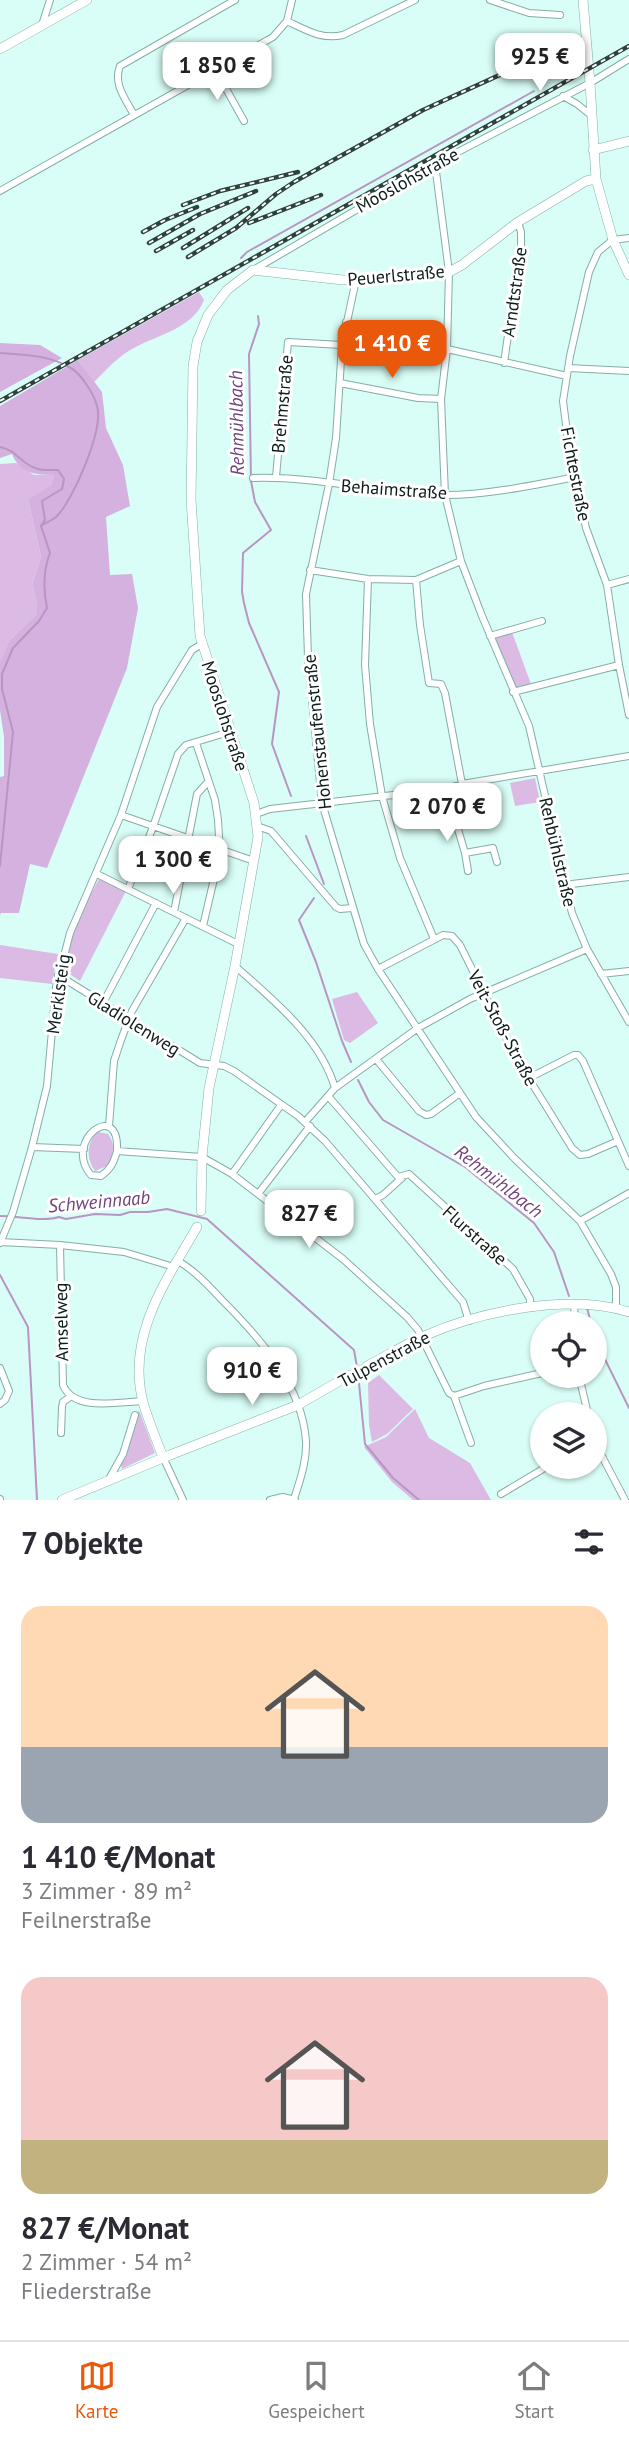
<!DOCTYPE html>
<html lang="de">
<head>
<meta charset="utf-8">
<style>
	body { margin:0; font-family:"PT Sans",sans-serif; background:#f7f7f7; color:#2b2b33; height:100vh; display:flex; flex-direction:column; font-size:26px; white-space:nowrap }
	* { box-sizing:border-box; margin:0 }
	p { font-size:23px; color:#7c7c81 }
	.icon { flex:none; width:38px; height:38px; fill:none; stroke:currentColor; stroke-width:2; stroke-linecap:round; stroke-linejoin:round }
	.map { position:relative; height:1500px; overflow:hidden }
	.details { display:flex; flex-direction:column; background:#fff; flex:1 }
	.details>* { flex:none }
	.fabs { position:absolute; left:530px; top:1311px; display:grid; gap:14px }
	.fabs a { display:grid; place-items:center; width:77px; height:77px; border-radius:50%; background:#fff; box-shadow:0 2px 5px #0004; font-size:35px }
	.price { position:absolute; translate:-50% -60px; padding:0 16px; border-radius:14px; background:#fff; color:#222; font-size:23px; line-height:46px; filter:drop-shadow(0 2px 4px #0008) }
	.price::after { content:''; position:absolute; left:50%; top:42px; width:21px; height:16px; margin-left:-10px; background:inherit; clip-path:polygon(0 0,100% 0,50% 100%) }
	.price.on { background:#ea580c; color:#fff }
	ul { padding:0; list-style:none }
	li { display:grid; align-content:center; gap:14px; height:371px; padding:0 21px }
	li span { display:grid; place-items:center; height:217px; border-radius:21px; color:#555 }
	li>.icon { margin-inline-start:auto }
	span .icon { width:126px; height:126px; fill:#fffc; stroke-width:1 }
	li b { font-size:30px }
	h2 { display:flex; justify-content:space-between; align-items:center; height:84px; padding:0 21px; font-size:30px }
	.dock { display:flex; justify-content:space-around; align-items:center; height:98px; border-top:2px solid #e1e1e2; background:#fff; font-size:19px; color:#7c7c81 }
	.dock a { display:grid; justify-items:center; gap:4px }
	.dock .on { color:#ea580c }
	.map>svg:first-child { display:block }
	.green { fill:#dbbae4 }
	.forest { fill:#d5b1df }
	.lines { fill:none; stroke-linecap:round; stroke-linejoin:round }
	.stream { stroke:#b996c2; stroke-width:2 }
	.street-casing { stroke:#82aea6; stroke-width:8 }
	.secondary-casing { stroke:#82aea6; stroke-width:10 }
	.street { stroke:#fff; stroke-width:6 }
	.secondary { stroke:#fff; stroke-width:9 }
	.rail-casing { stroke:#2d413d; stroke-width:4.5 }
	.rail { stroke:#fff; stroke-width:2; stroke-dasharray:5; stroke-linecap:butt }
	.labels { text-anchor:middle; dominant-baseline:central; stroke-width:6; stroke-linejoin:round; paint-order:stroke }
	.street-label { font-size:18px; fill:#0c1d1a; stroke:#fff }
	.water-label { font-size:19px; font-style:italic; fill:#70437c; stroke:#fff }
</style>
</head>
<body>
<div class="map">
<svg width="629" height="1500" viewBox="0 0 629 1500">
	<rect width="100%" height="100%" fill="#d9fef7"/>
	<path class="green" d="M 199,292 L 204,300 C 192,331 153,335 127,352 C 115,360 104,372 94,382 L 78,360 Z
		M 16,463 L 34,475 L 54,474 L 53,485 L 28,499 L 41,557 L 32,585 L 37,604 L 37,614 L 9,641 L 0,663 L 0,464 Z
		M 512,632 L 531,684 L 514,689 L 494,638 Z
		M 535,778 L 540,802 L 515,806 L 510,783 Z
		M 99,879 L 126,891 L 80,981 L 65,971 C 63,940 85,905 99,879 Z
		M 0,945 L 58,954 L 52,984 L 0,978 Z
		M 357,992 L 378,1023 L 350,1043 L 344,1040 L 332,999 Z
		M 98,1132 L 108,1134 C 116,1145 114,1155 107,1166 L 95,1171 C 86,1159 86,1142 98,1132 Z
		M 379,1375 L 413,1409 L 387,1434 L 372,1442 L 369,1425 L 368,1383 Z
		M 415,1409 L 429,1438 L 470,1463 L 491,1500 L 413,1500 L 392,1482 L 364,1447 L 386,1437 Z
		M 139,1410 L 155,1453 L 122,1469 L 121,1465 Z"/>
	<path class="forest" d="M 0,343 L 40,345 L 62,358 L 0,392 Z
		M 78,360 L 102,392 L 106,428 L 123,465 L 130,506 L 106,517 L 110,575 L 132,574 L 138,608 L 127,668 L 47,868 L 30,864 L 19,913 L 1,913 L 0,915 L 0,777 L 4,776 L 4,737 L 0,710 L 0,662 L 9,641 L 37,614 L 37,604 L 32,585 L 41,557 L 28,499 L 52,485 L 54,475 C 35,474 21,475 12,454 L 0,458 L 0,406 Z"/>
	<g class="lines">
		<path class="stream" d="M 241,258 L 247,252 L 534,91
			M 258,316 L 259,324 L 249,354 L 251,481 L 255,502 L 271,530 L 243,553 L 242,592 L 244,603 L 249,623 L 279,692 L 272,744 L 291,796
			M 0,353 C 23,355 49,355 69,367 C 81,373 94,394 97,406 C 104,429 73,501 56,517 C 52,520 46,523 42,525
			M 0,447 C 18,451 19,462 35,468 C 42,471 51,470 58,470 L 64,479 L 62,489 L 42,501 L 45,520 L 41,526 L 50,553 C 43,571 43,589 47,608 L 39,621 L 13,648 L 2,674 L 2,689 L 13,732 L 0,866
			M 306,836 L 324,884
			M 314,898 L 299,920 L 316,962 L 342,1041 L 351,1062
			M 358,1080 L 369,1102 L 383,1120 L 465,1167 L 534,1223 L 554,1252 L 569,1296
			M 0,1216 C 18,1216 44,1222 59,1217 L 66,1219 L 95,1214 L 120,1215 L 130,1212 L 148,1212 L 167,1209 L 207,1219 L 354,1350 L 357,1367
			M 0,1275 L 28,1327 L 37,1500
			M 587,1308 L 591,1323
			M 595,1339 L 629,1408
			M 358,1373 L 365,1444 L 393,1478 L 419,1500"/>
		<g class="street-casing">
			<path id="street" d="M 490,0 L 529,13 L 560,15
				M 287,21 C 306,30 322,40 343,35 L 415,0
				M 42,25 L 50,0
				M 215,69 L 244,121
				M 563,96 L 577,104 L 592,116
				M 134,115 C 125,98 113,84 120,66 L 235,0
				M 435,164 L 449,272 L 447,349 L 441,399 L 445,495 L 461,561 L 482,616 L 529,726 L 572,913 L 587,949 L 629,1022
				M 0,191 L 273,37 L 287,21 L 292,0
				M 629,238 L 613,240 L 609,243 L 598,252 L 589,272 L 570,356 L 563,401 L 569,448 L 586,528 L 607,585 L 619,665 L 629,715
				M 255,269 L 435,164 L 590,83 L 629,59
				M 356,280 L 342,345 L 336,438 L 329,484 L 306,594 L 308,658 L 322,803 L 364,944 L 378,969 L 476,1117 L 514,1158 L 580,1221 L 611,1274 L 616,1287 L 616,1308
				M 346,322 C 367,331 390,338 413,343 C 424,346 435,344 447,349 L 567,376
				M 504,363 L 521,245 L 521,232 L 518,222
				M 568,368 L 629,371
				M 340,383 L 418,398 L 441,399
				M 276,477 L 288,342 L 342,345
				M 253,478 C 316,476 379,493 441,495 C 482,496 535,485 575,477
				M 310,570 L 368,579 L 416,580 L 461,561
				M 368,579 L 365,665 L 370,724 L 382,796 L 400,858 L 434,939
				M 416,580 L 420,625 L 429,683 L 441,684 L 445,693 L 462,784
				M 607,585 L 629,579
				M 490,636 L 542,621
				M 513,692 L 619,665
				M 196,743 L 215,800 L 218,820 L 220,853 L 203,926
				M 446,789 L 465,853 L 493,848 L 497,862
				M 256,814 L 270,809 L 446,789 L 462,784 L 629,756
				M 121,815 L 254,861
				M 257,826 L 271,831 L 336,907 L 340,909 L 352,908
				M 465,853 L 468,871
				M 97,874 L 238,944
				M 564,885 L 629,877
				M 128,889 L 153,827 L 178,754 L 186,745 L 229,732
				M 174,912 L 197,794 L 208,782
				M 235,966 C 273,1000 320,1037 335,1088
				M 378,969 L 443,935 L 452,936 L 460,945 L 518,1061 L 572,1148 L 580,1155 L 588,1154 L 618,1141
				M 601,974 L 629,971
				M 58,975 L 200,1063 L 224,1066 L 234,1071 L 298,1116 L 325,1141 L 463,1302 L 469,1321
				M 103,1003 L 156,903
				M 376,1059 L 419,1111 L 426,1115 L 431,1114 L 460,1093
				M 529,1078 L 574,1055 L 578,1055 L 583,1061 L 629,1166
				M 328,1096 L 398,1177 L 409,1174 L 513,1269 L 530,1299 L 530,1308
				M 305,1122 L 335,1088 L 418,1028 L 470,999 L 587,949
				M 109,1126 L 114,1061 L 121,1040 L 132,1011 L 186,918
				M 32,1147 L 84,1149
				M 117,1151 C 114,1162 111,1169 101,1176 L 91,1175 C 62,1141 120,1098 117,1151 L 202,1157 L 232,1174 L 343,1259 L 407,1317 L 418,1330 L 449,1393 L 454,1396 L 471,1443
				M 232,1174 L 281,1105
				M 258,1194 L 310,1126
				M 375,1199 L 383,1195 L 403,1177
				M 580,1221 L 629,1193
				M 0,1242 L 60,1245 L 124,1252 L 174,1267
				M 0,1243 L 13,1212 L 32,1147 L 47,1086 L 56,987 L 70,933 L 121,815 L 157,707 L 192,650 L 202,644
				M 60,1245 L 63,1385 C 74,1412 118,1402 143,1401
				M 178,1261 C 194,1270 209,1286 222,1300 C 260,1338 302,1385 306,1441 C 307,1461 300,1480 294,1499
				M 574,1303 L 575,1323
				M 0,1368 L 9,1391 L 5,1400 L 0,1404
				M 350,1375 L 367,1366
				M 579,1376 L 588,1414
				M 454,1396 L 484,1386 L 542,1373
				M 61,1433 L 62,1407 L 63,1402 L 70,1397
				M 595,1443 L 625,1500
				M 163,1457 L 183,1500
				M 109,1479 L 123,1454 L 135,1415
				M 501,1494 L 548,1466
				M 0,1499 L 0,1500
				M 270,1500 L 283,1497 L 295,1500"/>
		</g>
		<g class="secondary-casing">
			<path id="secondary" d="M 583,0 L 590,83 L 596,179 L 613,240 L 629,275
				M 0,49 L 87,0
				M 593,150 L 629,141
				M 201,1211 L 202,1157 L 209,1088 L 235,966 L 258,837 L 254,803 L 200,636 L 191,500 L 193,366 L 197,342 L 208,315 L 227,290 L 253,270 L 343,280 L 422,276 L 449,272 L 462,265 L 518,222 L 586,181 L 596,179
				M 367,1366 C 386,1356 404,1345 424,1336 C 480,1311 570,1293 629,1312
				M 163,1457 C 156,1439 148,1420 143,1402 C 126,1336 166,1281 197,1227
				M 62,1500 L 170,1455 L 298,1405 L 350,1375"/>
		</g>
		<use href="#street" class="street"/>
		<use href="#secondary" class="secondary"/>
		<g class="rail-casing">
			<path id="rail" d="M 183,205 L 220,191 L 298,172
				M 249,223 L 321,195
				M 143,232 L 165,220 L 197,207
				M 149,243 L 200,214 L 256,191
				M 183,248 L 248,208
				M 156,251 L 193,230
				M 188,257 L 236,228 L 276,194 L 294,182 L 423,110 L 539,57
				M 0,401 L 629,46"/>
		</g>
		<use href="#rail" class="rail"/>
	</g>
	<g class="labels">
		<g class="street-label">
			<text transform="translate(407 180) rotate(-29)">Mooslohstraße</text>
			<text transform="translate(396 275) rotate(-5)">Peuerlstraße</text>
			<text transform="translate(514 292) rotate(-82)">Arndtstraße</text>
			<text transform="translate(282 404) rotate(-85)">Brehmstraße</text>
			<text transform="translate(576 474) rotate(79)">Fichtestraße</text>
			<text transform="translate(394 489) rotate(4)">Behaimstraße</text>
			<text transform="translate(225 716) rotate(72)">Mooslohstraße</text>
			<text transform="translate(317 732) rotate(-96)">Hohenstaufenstraße</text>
			<text transform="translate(558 852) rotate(77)">Rehbühlstraße</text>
			<text transform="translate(58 994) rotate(-82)">Merklsteig</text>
			<text transform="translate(134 1023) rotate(32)">Gladiolenweg</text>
			<text transform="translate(503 1028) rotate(62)">Veit-Stoß-Straße</text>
			<text transform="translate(475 1235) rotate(42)">Flurstraße</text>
			<text transform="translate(61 1322) rotate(-91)">Amselweg</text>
			<text transform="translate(384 1359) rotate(-28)">Tulpenstraße</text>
		</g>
		<g class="water-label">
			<text transform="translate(236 423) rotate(-91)">Rehmühlbach</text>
			<text transform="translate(499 1181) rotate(38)">Rehmühlbach</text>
			<text transform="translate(99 1201) rotate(-5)">Schweinnaab</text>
		</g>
	</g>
</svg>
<div class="fabs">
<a><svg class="icon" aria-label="locate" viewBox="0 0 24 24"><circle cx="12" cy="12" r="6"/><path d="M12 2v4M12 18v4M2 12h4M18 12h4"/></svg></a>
<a><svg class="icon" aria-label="layers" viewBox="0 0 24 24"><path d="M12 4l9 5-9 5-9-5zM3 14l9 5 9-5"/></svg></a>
</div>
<b class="price" style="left:540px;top:93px">925 €</b>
<b class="price" style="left:217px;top:102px">1 850 €</b>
<b class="price on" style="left:392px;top:380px">1 410 €</b>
<b class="price" style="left:447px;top:843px">2 070 €</b>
<b class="price" style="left:173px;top:896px">1 300 €</b>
<b class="price" style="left:309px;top:1250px">827 €</b>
<b class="price" style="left:252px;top:1407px">910 €</b>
</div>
<section class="details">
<h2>7 Objekte<svg class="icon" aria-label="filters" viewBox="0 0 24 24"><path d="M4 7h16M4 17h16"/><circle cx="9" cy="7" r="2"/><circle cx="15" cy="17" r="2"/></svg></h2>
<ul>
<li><span style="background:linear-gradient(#ffd9b3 65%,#9aa5b1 0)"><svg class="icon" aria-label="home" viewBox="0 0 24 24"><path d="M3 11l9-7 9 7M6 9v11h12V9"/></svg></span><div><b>1 410 €/Monat</b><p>3 Zimmer · 89 m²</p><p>Feilnerstraße</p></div></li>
<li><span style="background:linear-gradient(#f6c9c9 75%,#c2b280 0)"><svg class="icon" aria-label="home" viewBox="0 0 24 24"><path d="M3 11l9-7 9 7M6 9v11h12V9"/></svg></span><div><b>827 €/Monat</b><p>2 Zimmer · 54 m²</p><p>Fliederstraße</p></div></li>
</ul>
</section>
<nav class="dock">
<a class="on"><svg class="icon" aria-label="map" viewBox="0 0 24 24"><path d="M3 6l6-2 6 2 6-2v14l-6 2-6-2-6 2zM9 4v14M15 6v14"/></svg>Karte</a>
<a><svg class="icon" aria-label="saved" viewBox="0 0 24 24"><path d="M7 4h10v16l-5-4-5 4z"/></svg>Gespeichert</a>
<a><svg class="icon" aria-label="home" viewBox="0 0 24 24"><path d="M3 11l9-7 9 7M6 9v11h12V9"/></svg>Start</a>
</nav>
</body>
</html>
